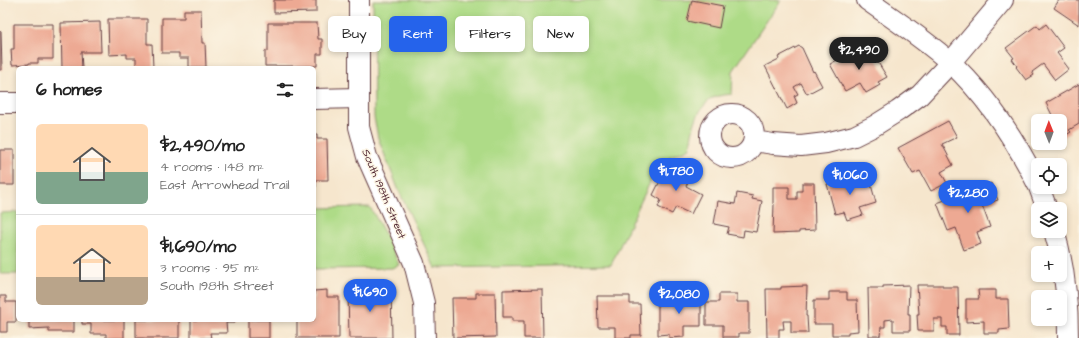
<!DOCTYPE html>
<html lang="en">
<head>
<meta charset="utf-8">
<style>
	body { margin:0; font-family:"Architects Daughter",sans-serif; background:#f6f6f6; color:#222; height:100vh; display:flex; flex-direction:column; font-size:15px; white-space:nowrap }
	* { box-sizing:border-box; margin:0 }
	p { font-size:13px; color:#767676 }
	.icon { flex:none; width:22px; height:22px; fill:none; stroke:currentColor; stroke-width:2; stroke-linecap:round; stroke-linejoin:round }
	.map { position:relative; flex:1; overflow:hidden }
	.drawer { position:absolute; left:16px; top:66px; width:300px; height:256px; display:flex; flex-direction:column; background:#fff; border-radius:6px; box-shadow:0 2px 6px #0003 }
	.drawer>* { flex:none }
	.banner { position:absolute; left:328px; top:16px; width:380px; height:36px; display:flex; gap:8px }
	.needle { width:26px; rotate:359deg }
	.controls { position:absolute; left:1031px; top:114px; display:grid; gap:8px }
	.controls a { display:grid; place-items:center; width:36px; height:36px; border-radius:6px; background:#fff; box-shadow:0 2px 6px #0003; font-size:20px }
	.price { position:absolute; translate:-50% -34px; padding:0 9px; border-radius:14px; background:#2563eb; color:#fff; font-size:13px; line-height:26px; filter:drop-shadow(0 1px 2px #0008) }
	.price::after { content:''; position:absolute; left:50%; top:24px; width:12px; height:9px; margin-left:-6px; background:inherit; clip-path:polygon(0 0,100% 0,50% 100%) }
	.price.on { background:#222; color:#fff }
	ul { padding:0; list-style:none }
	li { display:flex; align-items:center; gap:12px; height:100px; padding:0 20px }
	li+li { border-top:1px solid #e0e0e0 }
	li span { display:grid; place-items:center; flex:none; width:112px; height:80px; border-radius:6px; color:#555 }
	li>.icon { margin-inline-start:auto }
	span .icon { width:48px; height:48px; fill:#fffc; stroke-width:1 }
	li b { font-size:17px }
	h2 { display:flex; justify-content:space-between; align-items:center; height:48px; padding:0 20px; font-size:17px }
	.pill { padding:0 14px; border-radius:6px; background:#fff; box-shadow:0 2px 6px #0003; font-size:14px; line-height:36px }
	.pill.on { background:#2563eb; color:#fff }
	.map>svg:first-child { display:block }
	.green { fill:#aedb87; stroke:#7c7d59 }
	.building { fill:#eda993 }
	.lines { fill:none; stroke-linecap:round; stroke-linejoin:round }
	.street-casing { stroke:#643d43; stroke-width:22 }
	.street { stroke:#fff; stroke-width:20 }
	.labels { text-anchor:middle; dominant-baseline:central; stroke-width:3; stroke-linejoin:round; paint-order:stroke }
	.street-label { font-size:11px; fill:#4a1f2b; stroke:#fcf5e5 }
</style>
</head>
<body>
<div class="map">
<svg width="1079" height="338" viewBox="0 0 1079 338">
	<rect width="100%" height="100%" fill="#fcf5e5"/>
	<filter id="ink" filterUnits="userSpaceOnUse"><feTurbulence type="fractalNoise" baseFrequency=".025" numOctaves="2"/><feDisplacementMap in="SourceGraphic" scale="8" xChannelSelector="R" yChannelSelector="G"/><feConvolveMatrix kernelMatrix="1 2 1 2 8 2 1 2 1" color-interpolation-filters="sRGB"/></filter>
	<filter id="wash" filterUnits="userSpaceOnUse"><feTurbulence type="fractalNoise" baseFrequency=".012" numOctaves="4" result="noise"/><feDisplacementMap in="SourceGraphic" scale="16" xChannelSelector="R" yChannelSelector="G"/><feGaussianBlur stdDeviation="0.9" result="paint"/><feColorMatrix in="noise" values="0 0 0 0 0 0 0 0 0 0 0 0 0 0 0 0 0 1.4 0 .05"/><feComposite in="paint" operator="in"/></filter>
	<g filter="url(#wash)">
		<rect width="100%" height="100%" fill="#f6e6cd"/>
		<path class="green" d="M 373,0 L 781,0 L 733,71 L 732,94 C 726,95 718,95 713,98 C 696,108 692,130 690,148 L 660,161 L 611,265 L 435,268 L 399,191 L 378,138 L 374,117 Z
			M 370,207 L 389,241 L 399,265 L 392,268 L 314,269 L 314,208 Z
			M 18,212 L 18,274 L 0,274 L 0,213 Z"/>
		<g id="blocks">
			<path class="building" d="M 274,0 L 316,0 L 316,12 L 274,13 Z
				M 692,0 L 723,6 L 719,28 L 687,21 Z
				M 1059,0 L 1079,0 L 1079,25 L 1054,8 Z
				M 184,10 L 201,10 L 202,43 L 205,43 L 206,67 L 189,67 L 189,58 L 179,58 L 179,53 L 162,53 L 162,18 L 184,18 Z
				M 108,19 L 147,19 L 147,44 L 152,44 L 153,68 L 136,68 L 136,58 L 127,58 L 127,54 L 109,55 Z
				M 100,22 L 101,52 L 81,52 L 82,68 L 62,68 L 61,23 Z
				M 268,23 L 317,23 L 318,39 L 322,39 L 322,54 L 317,54 L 317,66 L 265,66 L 265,51 L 268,51 Z
				M 14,24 L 53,24 L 53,59 L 38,59 L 38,63 L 29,63 L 29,64 L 12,65 L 11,49 L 14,49 Z
				M 1046,24 L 1064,48 L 1057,53 L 1069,69 L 1055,80 L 1043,64 L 1032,72 L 1034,75 L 1026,80 L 1016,67 L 1017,66 L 1012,59 L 1014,58 L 1006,48 L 1037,25 L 1040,29 Z
				M 1,31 L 2,70 L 0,70 L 0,32 Z
				M 799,46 L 802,48 L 813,72 L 814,71 L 822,86 L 807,94 L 801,83 L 794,87 L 798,94 L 794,96 L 797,103 L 787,109 L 765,66 L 779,59 L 778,57 Z
				M 859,48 L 863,55 L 871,51 L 887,77 L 878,82 L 880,85 L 866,93 L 860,83 L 845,91 L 830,64 Z
				M 1079,84 L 1079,124 L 1069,130 L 1071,132 L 1063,137 L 1060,133 L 1060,121 L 1055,121 L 1046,103 Z
				M 948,121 L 957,137 L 942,144 L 953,165 L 941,172 L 947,183 L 931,191 L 920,171 L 913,174 L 898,148 Z
				M 314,134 L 317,134 L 317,139 L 327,139 L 328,180 L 316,180 L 316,187 L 314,187 Z
				M 0,150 L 14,150 L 14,185 L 0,185 Z
				M 667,167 L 676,172 L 677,169 L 691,176 L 686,186 L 701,194 L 691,214 L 676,207 L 672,214 L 658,207 L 661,200 L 653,195 Z
				M 851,174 L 853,185 L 870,181 L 876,203 L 860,208 L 863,215 L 847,220 L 844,212 L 835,214 L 827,184 L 836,182 L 836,178 Z
				M 802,183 L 814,183 L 815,230 L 799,231 L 799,233 L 773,234 L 774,204 L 773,204 L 773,187 L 789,187 L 789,199 L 797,199 L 797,191 L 802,191 Z
				M 991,183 L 998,200 L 982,205 L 990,227 L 977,232 L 981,244 L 964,250 L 956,228 L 948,231 L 937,203 Z
				M 737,193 L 753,196 L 752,199 L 762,201 L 756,232 L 744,230 L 743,237 L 727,234 L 729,227 L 714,224 L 718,201 L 735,204 Z
				M 909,285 L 908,314 L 910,314 L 910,331 L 893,331 L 893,319 L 885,320 L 885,327 L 881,327 L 880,336 L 869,336 L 868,288 L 883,288 L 883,286 Z
				M 917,285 L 943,285 L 943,287 L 958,287 L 959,335 L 947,335 L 947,327 L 942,327 L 942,319 L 934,319 L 934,331 L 918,331 L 917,314 L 919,314 Z
				M 377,286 L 391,286 L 392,338 L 349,338 L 348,290 L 377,290 Z
				M 807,286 L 806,316 L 807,316 L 808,333 L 791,333 L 791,321 L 783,321 L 784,329 L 779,329 L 779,338 L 767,338 L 766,289 L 781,289 L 781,287 Z
				M 542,289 L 543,338 L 524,338 L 524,321 L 512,321 L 512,317 L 503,317 L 503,290 Z
				M 327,290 L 327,297 L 339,297 L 339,338 L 297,338 L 297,320 L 314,320 L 314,291 Z
				M 978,290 L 996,290 L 996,299 L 1008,299 L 1009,329 L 999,330 L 999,333 L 984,333 L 984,321 L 966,322 L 966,299 L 979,299 Z
				M 829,292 L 847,292 L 847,300 L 857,300 L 858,331 L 848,332 L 848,335 L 832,335 L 832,324 L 814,324 L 814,300 L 829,300 Z
				M 476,293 L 495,293 L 496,337 L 453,338 L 452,298 L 476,298 Z
				M 719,294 L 737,294 L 737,302 L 749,302 L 749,333 L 739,333 L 739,337 L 723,337 L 723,325 L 706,325 L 706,302 L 719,302 Z
				M 668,295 L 701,295 L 701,326 L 684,326 L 684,337 L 669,338 L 669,334 L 658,335 L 658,303 L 668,303 Z
				M 0,296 L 6,296 L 6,302 L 16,302 L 16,322 L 7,322 L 7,332 L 0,332 Z
				M 597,296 L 630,296 L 630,304 L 640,304 L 641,335 L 631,335 L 631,338 L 615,338 L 615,327 L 598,327 Z
				M 29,320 L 74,320 L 74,332 L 49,332 L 49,328 L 29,329 Z
				M 82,320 L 124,320 L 124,338 L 106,338 L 106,334 L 91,334 L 91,324 L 82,324 Z
				M 136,320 L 179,320 L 179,338 L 136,338 Z
				M 191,320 L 235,320 L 235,323 L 226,323 L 227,333 L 210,333 L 211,338 L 191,338 Z
				M 248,320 L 269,320 L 269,338 L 248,338 Z"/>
		</g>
	</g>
	<g filter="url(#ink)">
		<use href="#blocks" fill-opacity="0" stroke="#643d43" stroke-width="1"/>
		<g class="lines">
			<g class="street-casing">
				<path id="street" d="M 359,0 L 359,127 L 367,157 L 414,263 L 424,303 L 425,338
					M 867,0 C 895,20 924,39 950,62 C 988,97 1015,139 1038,185
					M 314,99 L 359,98
					M 0,103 L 18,103
					M710 136a22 22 0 1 1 44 0a22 22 0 1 1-44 0Z
					M 754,141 L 773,144 L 801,146 L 826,143 L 854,136 L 874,126 L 898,111 L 920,95 L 950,63 L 1003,0
					M 1039,187 L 1047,209
					M 1054,231 C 1065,266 1068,301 1068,338"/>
			</g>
			<use href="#street" class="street"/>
		</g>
	</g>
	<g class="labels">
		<g class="street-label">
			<text transform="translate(384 194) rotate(67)">South 198th Street</text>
		</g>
	</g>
</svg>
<div class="controls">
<a><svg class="needle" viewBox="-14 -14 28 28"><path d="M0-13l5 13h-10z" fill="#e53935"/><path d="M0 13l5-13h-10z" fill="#767676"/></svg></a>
<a><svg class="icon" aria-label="locate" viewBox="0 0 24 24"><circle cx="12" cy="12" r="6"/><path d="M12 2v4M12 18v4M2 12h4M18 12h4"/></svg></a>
<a><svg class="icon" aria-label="layers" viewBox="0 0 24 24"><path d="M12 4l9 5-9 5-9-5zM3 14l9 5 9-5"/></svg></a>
<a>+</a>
<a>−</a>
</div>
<b class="price on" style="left:859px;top:71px">$2,490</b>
<b class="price" style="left:676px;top:192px">$1,780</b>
<b class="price" style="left:850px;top:196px">$1,060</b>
<b class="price" style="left:968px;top:214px">$2,280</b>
<b class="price" style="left:370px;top:313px">$1,690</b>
<b class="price" style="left:679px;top:315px">$2,080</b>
<div class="banner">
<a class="pill">Buy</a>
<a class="pill on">Rent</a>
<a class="pill">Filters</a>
<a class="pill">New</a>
</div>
<section class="drawer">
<h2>6 homes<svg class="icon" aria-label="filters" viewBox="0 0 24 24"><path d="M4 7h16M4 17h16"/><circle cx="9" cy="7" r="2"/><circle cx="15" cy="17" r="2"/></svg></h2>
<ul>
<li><span style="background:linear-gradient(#ffd9b3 60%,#7fa58c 0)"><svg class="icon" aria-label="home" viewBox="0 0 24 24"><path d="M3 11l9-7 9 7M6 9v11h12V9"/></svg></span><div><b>$2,490/mo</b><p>4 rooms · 148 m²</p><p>East Arrowhead Trail</p></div></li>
<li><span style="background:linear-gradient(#ffd9b3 65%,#b9a48a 0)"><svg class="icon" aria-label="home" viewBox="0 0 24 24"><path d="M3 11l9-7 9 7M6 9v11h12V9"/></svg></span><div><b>$1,690/mo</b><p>3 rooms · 95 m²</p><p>South 198th Street</p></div></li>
</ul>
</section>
</div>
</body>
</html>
